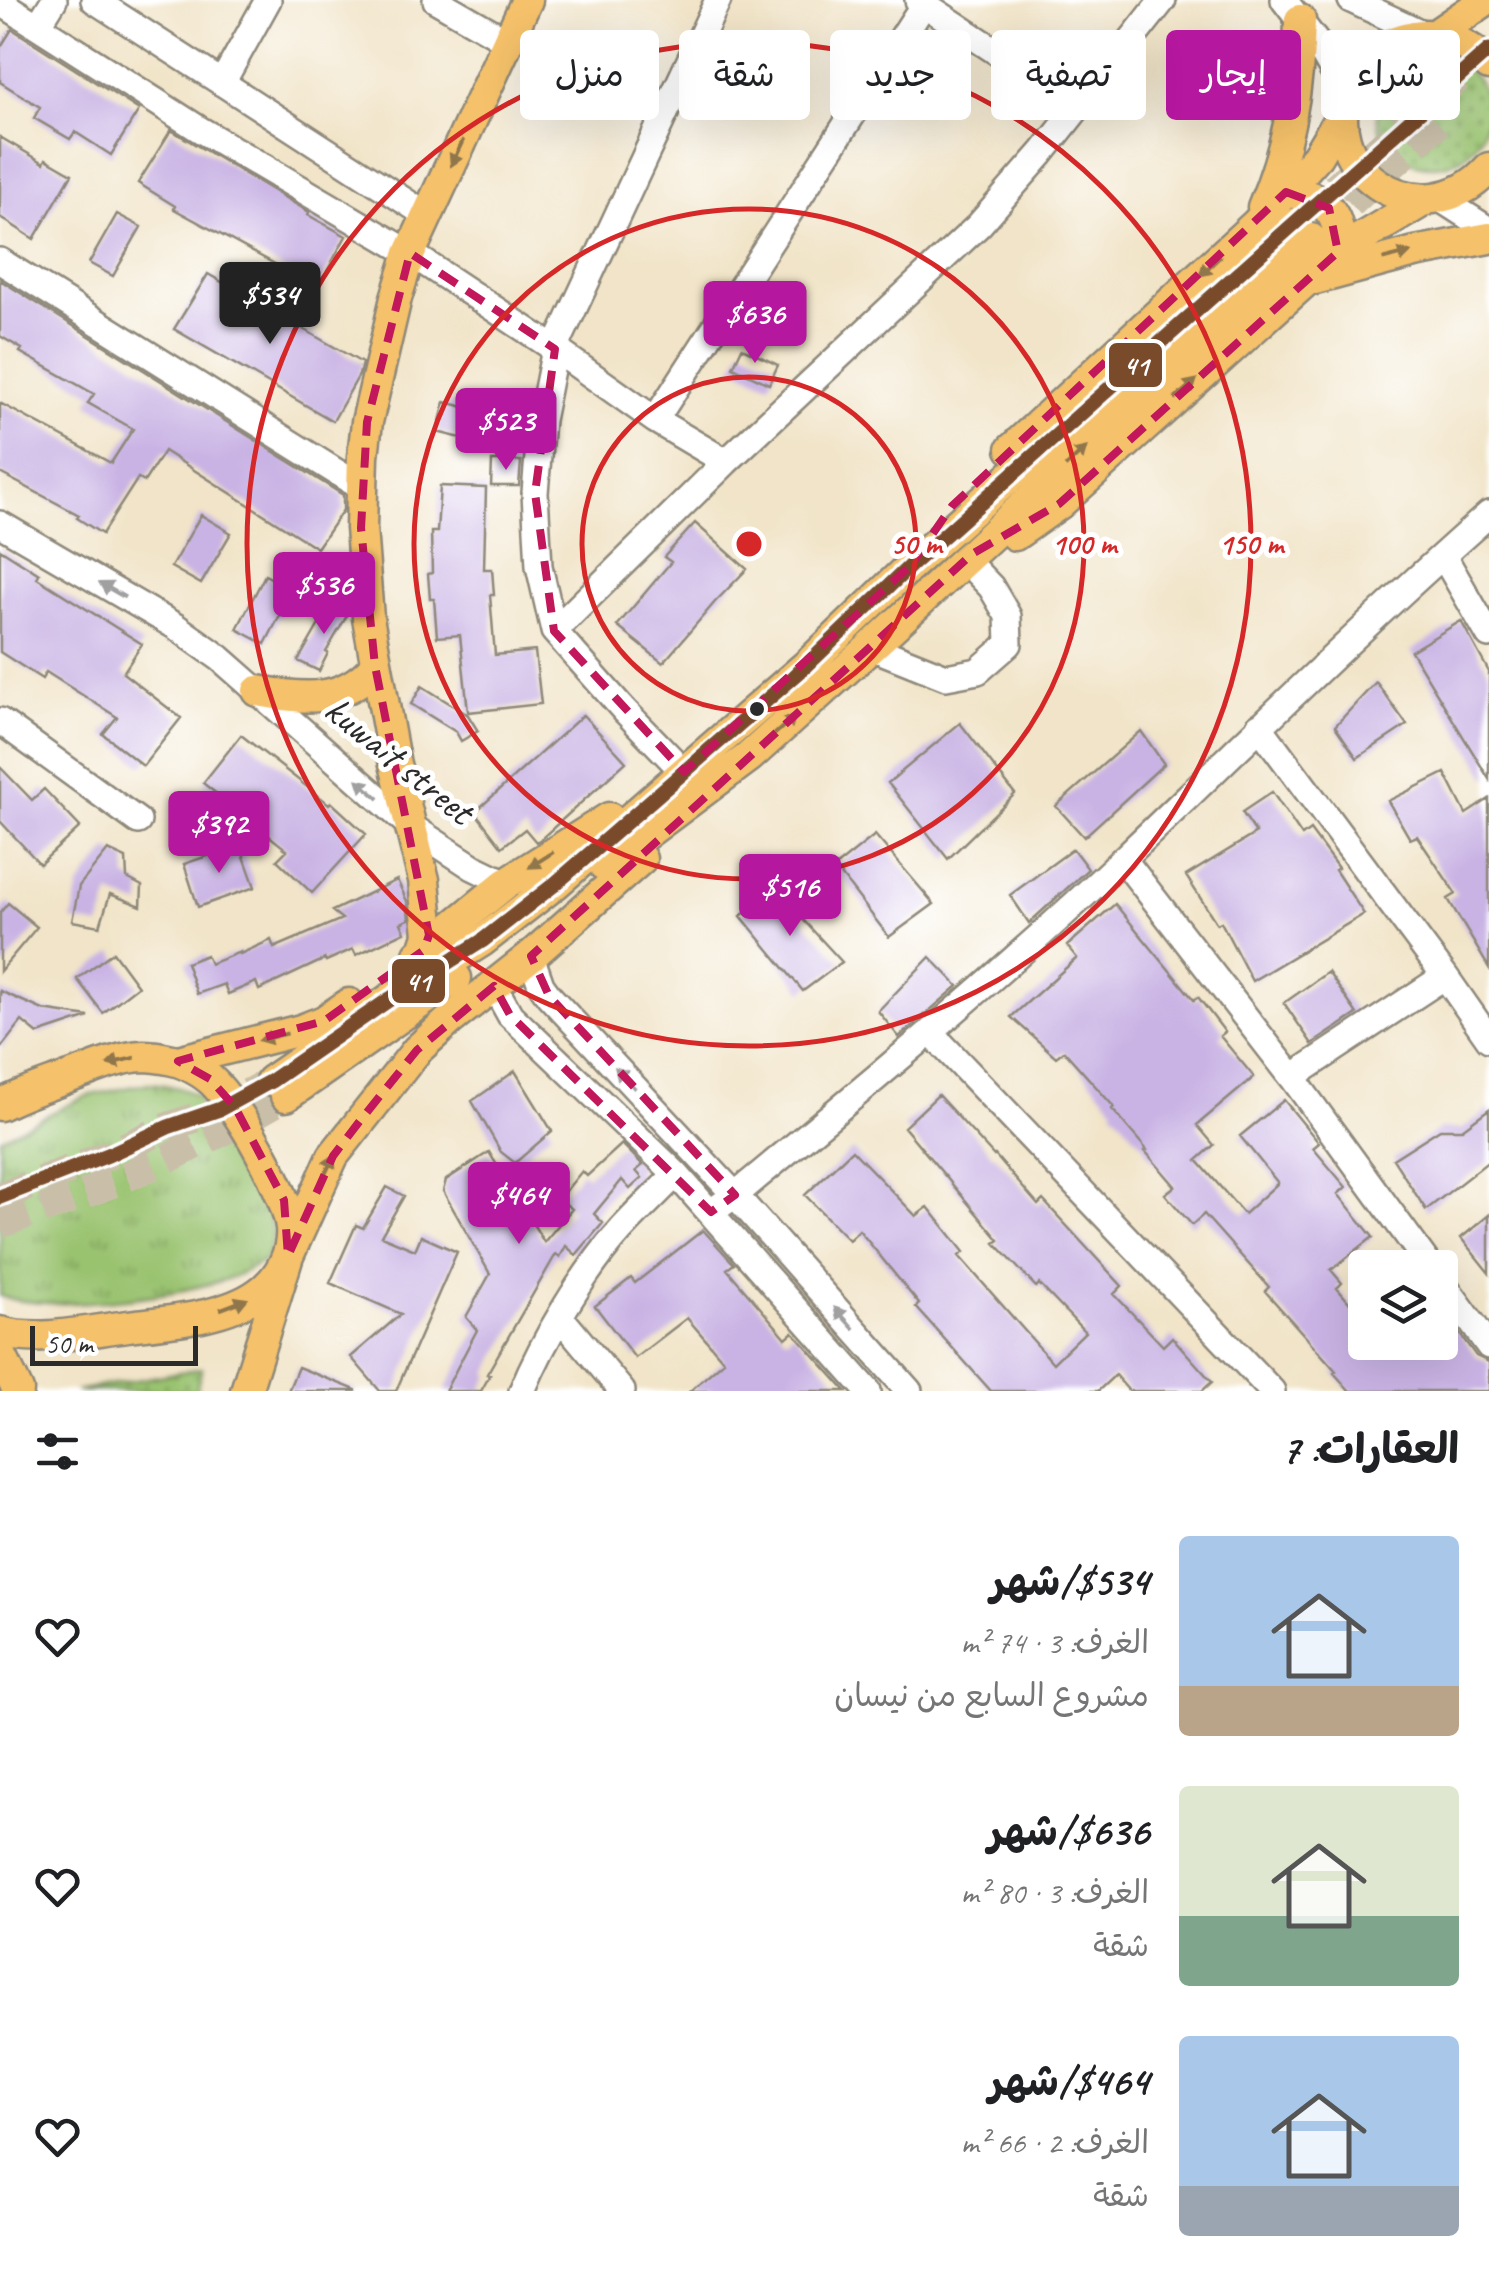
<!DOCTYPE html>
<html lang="ar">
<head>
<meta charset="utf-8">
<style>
	body { margin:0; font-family:Caveat,"Playpen Sans Arabic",sans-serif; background:#f2f2f2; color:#202124; direction:rtl; height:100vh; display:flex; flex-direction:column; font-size:38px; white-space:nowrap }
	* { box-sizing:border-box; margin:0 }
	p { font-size:32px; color:#757577 }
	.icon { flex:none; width:55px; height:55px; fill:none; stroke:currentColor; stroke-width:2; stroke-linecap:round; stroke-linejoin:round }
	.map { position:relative; height:1391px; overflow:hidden; direction:ltr }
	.drawer { display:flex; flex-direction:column; background:#fff; flex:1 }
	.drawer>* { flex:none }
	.hud { position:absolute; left:30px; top:30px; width:1430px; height:90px; direction:rtl; display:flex; gap:20px }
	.buttons { position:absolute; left:1348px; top:1250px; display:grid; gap:20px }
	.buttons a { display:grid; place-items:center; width:110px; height:110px; border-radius:10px; background:#fff; box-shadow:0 10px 40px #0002; font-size:50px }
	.scale { position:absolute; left:30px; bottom:25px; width:168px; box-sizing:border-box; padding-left:10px; border:5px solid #2b2b2b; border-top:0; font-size:28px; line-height:35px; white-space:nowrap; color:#2b2b2b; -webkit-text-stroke:8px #fff; paint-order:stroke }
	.price { position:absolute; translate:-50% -85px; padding:0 22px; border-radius:10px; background:#b5179e; color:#fff; font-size:32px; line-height:65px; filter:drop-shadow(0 2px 5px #0008) }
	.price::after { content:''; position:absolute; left:50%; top:60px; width:30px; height:22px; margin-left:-15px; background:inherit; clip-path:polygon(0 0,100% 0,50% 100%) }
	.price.current { background:#222; color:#fff }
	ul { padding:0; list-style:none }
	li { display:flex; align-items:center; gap:30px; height:250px; padding:0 30px }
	li span { display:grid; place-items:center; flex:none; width:280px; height:200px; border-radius:10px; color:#555 }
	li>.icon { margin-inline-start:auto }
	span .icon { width:120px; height:120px; fill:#fffc; stroke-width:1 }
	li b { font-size:42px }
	h2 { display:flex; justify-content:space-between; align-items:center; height:120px; padding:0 30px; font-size:42px }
	.chip { padding:0 35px; border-radius:10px; background:#fff; box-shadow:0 10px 40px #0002; font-size:35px; line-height:90px }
	.chip.current { background:#b5179e; color:#fff }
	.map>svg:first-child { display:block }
	.grass { fill:url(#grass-dots); stroke:#62774e; stroke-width:2.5 }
	.park { fill:url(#park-tufts); stroke:#62774e; stroke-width:2.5 }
	.building { fill:#c9b3e4 }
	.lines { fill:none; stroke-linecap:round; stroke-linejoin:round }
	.major-tunnel { stroke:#c9bfa9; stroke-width:30; stroke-dasharray:30 15; stroke-linecap:butt }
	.minor-casing { stroke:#8e887a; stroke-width:30 }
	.major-casing { stroke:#8e887a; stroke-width:35 }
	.minor { stroke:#fff; stroke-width:25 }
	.major { stroke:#f5c16b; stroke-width:30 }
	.bus-1-casing { stroke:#fff; stroke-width:22 }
	.bus-1 { stroke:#7a4b2a; stroke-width:15 }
	.oneway { fill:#90764b }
	.oneway2 { fill:#a0a0a0 }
	.marked { fill:none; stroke:#c2185b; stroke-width:8; stroke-dasharray:20 12; stroke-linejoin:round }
	.ring { fill:none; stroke:#d62828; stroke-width:5 }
	.bus-dot { fill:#2b2b2b; stroke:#fff; stroke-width:4 }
	.labels { text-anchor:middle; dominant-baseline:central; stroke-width:10; stroke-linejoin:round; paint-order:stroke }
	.street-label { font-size:40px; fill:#2b2b2b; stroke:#fff }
	.centre { fill:#d62828; stroke:#fff; stroke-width:5 }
	.ring-label { font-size:30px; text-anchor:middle; font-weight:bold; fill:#d62828; stroke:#fff; stroke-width:10; stroke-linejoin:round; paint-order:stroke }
	.line-badge { stroke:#fff; stroke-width:4 }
	.badge-label { font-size:28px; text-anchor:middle; font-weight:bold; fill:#fff }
</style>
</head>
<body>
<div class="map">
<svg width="1489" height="1391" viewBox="0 0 1489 1391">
	<defs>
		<pattern id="grass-dots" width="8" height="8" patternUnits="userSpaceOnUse" patternTransform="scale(2.5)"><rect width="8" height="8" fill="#9ac370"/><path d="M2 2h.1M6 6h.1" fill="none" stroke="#7e9f5c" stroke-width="1.8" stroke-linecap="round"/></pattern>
		<pattern id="park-tufts" width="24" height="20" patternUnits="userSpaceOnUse" patternTransform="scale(2.5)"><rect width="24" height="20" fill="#9ac370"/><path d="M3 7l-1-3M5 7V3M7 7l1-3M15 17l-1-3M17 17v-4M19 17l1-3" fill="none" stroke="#7e9f5c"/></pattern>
	</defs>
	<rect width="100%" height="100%" fill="#fff"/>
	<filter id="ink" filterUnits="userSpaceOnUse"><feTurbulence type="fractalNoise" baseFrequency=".01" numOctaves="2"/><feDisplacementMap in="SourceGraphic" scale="20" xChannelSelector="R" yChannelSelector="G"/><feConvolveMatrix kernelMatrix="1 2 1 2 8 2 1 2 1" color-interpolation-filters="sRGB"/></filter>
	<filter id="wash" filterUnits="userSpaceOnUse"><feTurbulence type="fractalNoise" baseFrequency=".0048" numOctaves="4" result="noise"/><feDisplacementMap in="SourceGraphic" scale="40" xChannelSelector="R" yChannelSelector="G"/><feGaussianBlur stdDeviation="2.25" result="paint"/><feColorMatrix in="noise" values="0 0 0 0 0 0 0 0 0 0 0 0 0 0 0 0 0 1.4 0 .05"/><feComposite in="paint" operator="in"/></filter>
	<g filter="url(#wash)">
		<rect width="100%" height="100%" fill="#f1e4c8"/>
		<path class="grass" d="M1377 111a55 55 0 1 1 110 0a55 55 0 1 1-110 0Z
			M 202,1368 L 196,1391 L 76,1391 Z"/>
		<path class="park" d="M 149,1083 C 170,1085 190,1089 208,1103 C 226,1118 273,1214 273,1237 C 273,1244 268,1254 266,1260 C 252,1268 239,1275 224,1280 C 170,1296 53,1313 0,1296 L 0,1138 L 87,1096 Z"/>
		<g id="blocks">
			<path class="building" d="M 12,29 L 139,110 L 111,155 L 75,132 L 70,139 L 34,118 L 40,107 L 0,82 L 0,48 Z
				M 171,130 L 309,212 L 308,215 L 346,236 L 315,293 L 290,279 L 293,274 L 174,209 L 175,206 L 138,183 Z
				M 0,137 L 44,163 L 46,159 L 72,174 L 34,239 L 0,217 Z
				M 117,214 L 141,227 L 113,276 L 89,263 Z
				M 208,274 L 362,363 L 359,375 L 333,421 L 174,329 Z
				M 0,280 L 343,495 L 343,510 L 317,548 L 164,451 L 144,482 L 138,478 L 102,534 L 77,518 L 79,515 L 0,473 L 0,403 L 111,463 L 133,429 L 88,403 L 94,394 L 20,352 L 22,349 L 0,336 Z
				M 742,348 L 778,365 L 769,384 L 733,367 Z
				M 445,402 L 488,413 L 481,443 L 437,432 Z
				M 492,461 L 521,461 L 519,486 L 491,486 Z
				M 440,486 L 486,488 L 484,569 L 492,569 L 494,595 L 490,595 L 495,655 L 535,651 L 541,704 L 468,712 L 460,635 L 437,637 L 434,599 L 430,599 L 428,574 L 432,573 L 431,532 L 437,532 Z
				M 201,515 L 231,533 L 201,584 L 171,567 Z
				M 695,523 L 747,569 L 715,602 L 663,663 L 617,626 L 671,562 L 664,557 Z
				M 0,549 L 39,574 L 37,578 L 142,644 L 123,673 L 181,718 L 143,766 L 103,734 L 117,717 L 46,672 L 42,679 L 0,652 Z
				M 265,575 L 293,590 L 265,644 L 237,629 Z
				M 332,602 L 349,612 L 326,652 L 328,653 L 319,671 L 298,661 Z
				M 1461,621 L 1489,672 L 1489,779 L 1411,651 Z
				M 1376,682 L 1407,725 L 1357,758 L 1335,726 Z
				M 422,686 L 468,715 L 478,731 L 461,741 L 456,732 L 411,704 Z
				M 583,715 L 626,762 L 541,839 L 536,842 L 525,829 L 502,847 L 475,812 Z
				M 960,723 L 1015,794 L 948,859 L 888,783 Z
				M 1141,731 L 1164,764 L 1084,837 L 1056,806 Z
				M 241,735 L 329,804 L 331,802 L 366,834 L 312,893 L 277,860 L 287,850 L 203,783 Z
				M 0,767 L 32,800 L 44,789 L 80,827 L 40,864 L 0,821 Z
				M 1445,773 L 1466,814 L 1489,799 L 1489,968 L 1448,899 L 1456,894 L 1417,836 L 1410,839 L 1388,801 Z
				M 1272,792 L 1302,836 L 1310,830 L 1338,868 L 1335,870 L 1364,914 L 1252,981 L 1221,922 L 1217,924 L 1186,876 L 1256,833 L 1242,812 Z
				M 875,835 L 934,904 L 889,937 L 835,867 Z
				M 240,845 L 255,887 L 198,907 L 184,864 Z
				M 1073,849 L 1088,869 L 1029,923 L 1010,895 Z
				M 108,850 L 126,858 L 127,878 L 142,886 L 141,906 L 110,894 L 100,926 L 72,921 L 79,886 Z
				M 397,880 L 407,901 L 409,919 L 401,923 L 405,932 L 356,955 L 353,949 L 326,961 L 325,959 L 259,990 L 256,982 L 228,994 L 224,984 L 197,994 L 186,963 L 206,955 L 210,964 L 240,952 L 240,954 L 271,940 L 274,948 L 342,919 L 332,911 Z
				M 772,886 L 842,962 L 803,991 L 741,916 Z
				M 8,903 L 37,927 L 0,971 L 0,913 Z
				M 1115,904 L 1194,1000 L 1198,997 L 1225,1032 L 1220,1036 L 1254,1077 L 1197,1125 L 1214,1145 L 1197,1160 L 1244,1214 L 1278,1183 L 1240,1136 L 1284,1100 L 1319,1143 L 1313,1148 L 1346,1187 L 1338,1194 L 1373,1237 L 1331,1270 L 1342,1283 L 1337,1288 L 1365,1321 L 1365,1342 L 1440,1342 L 1440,1307 L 1476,1356 L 1489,1362 L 1489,1391 L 1350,1391 L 1334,1373 L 1336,1371 L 1265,1291 L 1269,1287 L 1204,1214 L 1192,1225 L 1165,1194 L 1175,1186 L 1145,1151 L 1147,1150 L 1112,1109 L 1114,1107 L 1064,1051 L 1056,1057 L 1011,1017 L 1077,958 L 1067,946 Z
				M 113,952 L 138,986 L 103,1013 L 77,979 Z
				M 930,957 L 958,986 L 899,1037 L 878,1011 Z
				M 1328,972 L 1357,1014 L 1312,1044 L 1284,1003 Z
				M 0,991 L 43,1010 L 89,1017 L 38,1034 L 22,1021 L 0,1049 Z
				M 515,1071 L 552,1131 L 515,1163 L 501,1152 L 472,1101 Z
				M 938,1095 L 994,1156 L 995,1155 L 1038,1205 L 1043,1200 L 1122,1286 L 1114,1294 L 1163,1346 L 1172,1337 L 1212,1382 L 1202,1391 L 1129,1391 L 1115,1375 L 1098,1391 L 991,1391 L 916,1307 L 919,1304 L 859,1230 L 849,1240 L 805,1195 L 852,1150 L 916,1216 L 928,1207 L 964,1252 L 959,1256 L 1053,1363 L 1085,1332 L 1039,1284 L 1036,1287 L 995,1243 L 999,1240 L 904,1127 Z
				M 1489,1109 L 1489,1161 L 1426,1210 L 1393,1159 L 1440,1129 L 1462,1129 Z
				M 622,1144 L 643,1165 L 636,1171 L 642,1178 L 630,1189 L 622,1180 L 594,1214 L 603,1223 L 576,1255 L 566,1246 L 560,1257 L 556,1254 L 487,1374 L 490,1375 L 481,1391 L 445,1391 L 477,1330 L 466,1317 L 490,1274 L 443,1191 L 446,1180 L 489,1152 L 544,1242 L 572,1209 L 559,1199 L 582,1171 L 587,1176 Z
				M 387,1187 L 404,1196 L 381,1236 L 415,1250 L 421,1236 L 457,1252 L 396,1391 L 380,1391 L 351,1357 L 401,1314 L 330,1283 L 356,1225 L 363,1228 Z
				M 1489,1215 L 1489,1273 L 1461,1238 Z
				M 703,1230 L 734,1264 L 727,1269 L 786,1338 L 793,1332 L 846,1391 L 690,1391 L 724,1361 L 687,1318 L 635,1358 L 595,1306 L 631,1278 L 635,1283 Z
				M 298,1367 L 356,1390 L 356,1391 L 288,1391 Z"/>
		</g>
	</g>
	<g filter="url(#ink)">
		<use href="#blocks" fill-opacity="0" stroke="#8e887a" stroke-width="2.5"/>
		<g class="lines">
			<path class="major-tunnel" d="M 1301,218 L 1489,50
				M 1317,234 L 1438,123
				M 0,1197 L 108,1155 L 168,1127 L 220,1109 L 271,1081
				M 0,1224 C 22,1215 45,1209 67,1201 C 142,1172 217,1137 286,1096"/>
			<g class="minor-casing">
				<path id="minor" d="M 94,0 L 428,216
					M 436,0 L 509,42
					M 918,0 L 1079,106
					M 1284,0 L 1317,43 L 1345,92
					M 1351,0 L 1424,34
					M 0,2 L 199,129 L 410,253 L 555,349 L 655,420 L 726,462
					M 38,26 L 54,0
					M 222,83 L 268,0
					M 1439,198 L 1489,230
					M 0,261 L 362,488
					M 655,420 L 924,4
					M 0,524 L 175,626 L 220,658 L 409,825 L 473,867 L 506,883
					M 1443,555 L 1489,635
					M 554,631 L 726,462 L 979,225 L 1042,153 L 1163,0
					M 871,647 L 946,677 L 978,671 L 1009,644 L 1008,616 L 991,587 L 965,560
					M 0,721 L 138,821
					M 1259,726 L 1445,976 L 1489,1039
					M 684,772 L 624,710 L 554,631 L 539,566 L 535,493 L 541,420 L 555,349 L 718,0
					M 1123,859 L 1292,1077 L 1431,1268
					M 531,956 L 541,985 L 549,996 L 735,1195 L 909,1391
					M 494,986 L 510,1015 L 676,1174 L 868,1391
					M 931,1033 L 1272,1391
					M 1292,1077 L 1445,976
					M 711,1212 L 735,1195 C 867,1086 1000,976 1125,857 C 1245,742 1364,624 1489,514
					M 1440,1279 L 1489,1346
					M 561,1318 L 622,1391
					M 522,1391 C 543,1340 584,1271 621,1230 C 638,1211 658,1193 676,1174"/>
			</g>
			<g class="major-casing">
				<path id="major" d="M 1435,35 L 1486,0
					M 1489,65 C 1470,44 1443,31 1414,36 C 1388,41 1366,53 1353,77 C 1306,167 1422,243 1489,168
					M 1286,192 C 1324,194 1343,214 1338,252
					M 1263,207 C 1289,147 1299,85 1300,20
					M 1315,279 L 1415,252 L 1489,238
					M 1012,449 L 1257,223 L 1317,156 L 1342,114
					M 1015,535 L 1059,504 L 1338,252 L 1425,200
					M 258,691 C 303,699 342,704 375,666
					M 604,865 L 749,757 L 871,647 L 1311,239
					M 424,950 L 429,935 L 424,880 L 394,760 L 368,618 L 361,528 L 363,456 L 367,422 L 396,298 L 410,253 L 527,0
					M 419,954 L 506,883 L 609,818
					M 178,1061 L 301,1030 L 324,1021 L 349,1004
					M 271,1081 L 390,999 L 482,941 L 555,884 L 806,666 L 911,565 L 1296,223
					M 286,1096 L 456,978
					M 0,1105 C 23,1093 46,1086 70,1077 C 93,1069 119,1057 143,1056 C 152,1056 164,1058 173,1060 C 186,1063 204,1073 213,1082 C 237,1105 288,1195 291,1228 C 293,1253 280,1278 259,1293 C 225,1318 169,1321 128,1326 C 87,1331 40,1343 0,1332
					M 0,1353 L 18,1391
					M 246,1391 L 288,1256 L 333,1156 L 417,1050 L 450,1020 L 531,956 L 641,859"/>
			</g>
			<use href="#minor" class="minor"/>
			<use href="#major" class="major"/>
			<g class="bus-1-casing">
				<path id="bus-1" d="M 0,1197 L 108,1155 L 168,1127 L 220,1109 L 271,1081 L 390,999 L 482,941 L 555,884 L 806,666 L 911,565 L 1489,50"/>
			</g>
			<use href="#bus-1" class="bus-1"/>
		</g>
		<defs><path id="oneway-solid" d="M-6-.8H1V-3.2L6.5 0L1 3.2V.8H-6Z" transform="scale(2.5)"/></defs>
		<g class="oneway">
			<use href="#oneway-solid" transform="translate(457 153) rotate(115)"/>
			<use href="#oneway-solid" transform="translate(1397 256) rotate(-14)"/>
			<use href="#oneway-solid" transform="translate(1210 266) rotate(137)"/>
			<use href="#oneway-solid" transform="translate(1186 389) rotate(-42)"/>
			<use href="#oneway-solid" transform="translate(1076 457) rotate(-43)"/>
			<use href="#oneway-solid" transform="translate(785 725) rotate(-42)"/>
			<use href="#oneway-solid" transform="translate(541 860) rotate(147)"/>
			<use href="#oneway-solid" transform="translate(273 1037) rotate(166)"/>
			<use href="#oneway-solid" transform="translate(121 1061) rotate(167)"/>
			<use href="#oneway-solid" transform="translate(328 1168) rotate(-64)"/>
			<use href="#oneway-solid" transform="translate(234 1304) rotate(-21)"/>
		</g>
		<g class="oneway2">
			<use href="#oneway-solid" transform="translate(112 590) rotate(-150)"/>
			<use href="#oneway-solid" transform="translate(368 789) rotate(-138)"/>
			<use href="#oneway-solid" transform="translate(625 1078) rotate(-133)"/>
			<use href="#oneway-solid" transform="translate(844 1318) rotate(-132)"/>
		</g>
	</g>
	<path class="marked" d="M 1286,192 L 1329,208 L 1338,252 L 1059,504 L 972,554 L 531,956 L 549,996 L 735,1195 L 711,1212 L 510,1015 L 494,986 L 417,1050 L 359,1122 L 333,1156 L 288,1256 L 284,1200 L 235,1107 L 210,1079 L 178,1061 L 324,1021 L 424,950 L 429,935 L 375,666 L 361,528 L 367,422 L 410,253 L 555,349 L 535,493 L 554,631 L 684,772 L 911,565 L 952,506 Z"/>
	<g class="ring">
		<circle cx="749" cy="544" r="167"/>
		<circle cx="749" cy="544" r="335"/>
		<circle cx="749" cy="544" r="502"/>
	</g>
	<circle class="bus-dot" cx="757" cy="709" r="9"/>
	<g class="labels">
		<g class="street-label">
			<text transform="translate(399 760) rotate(39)">kuwait street</text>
		</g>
	</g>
	<circle cx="749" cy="544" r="15" class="centre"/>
	<g class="ring-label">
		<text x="916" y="554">50 m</text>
		<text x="1084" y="554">100 m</text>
		<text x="1251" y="554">150 m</text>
	</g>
	<g class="line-badge">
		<rect x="1107" y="341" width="57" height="48" rx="10" fill="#7a4b2a"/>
		<rect x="390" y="957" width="57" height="48" rx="10" fill="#7a4b2a"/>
	</g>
	<g class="badge-label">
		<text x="1136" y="375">41</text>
		<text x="418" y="991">41</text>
	</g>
</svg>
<div class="buttons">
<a><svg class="icon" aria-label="layers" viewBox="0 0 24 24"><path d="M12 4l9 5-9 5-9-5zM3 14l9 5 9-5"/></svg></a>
</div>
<div class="scale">50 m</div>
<b class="price current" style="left:270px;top:347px">$534</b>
<b class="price" style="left:755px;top:366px">$636</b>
<b class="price" style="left:506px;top:473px">$523</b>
<b class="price" style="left:324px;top:637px">$536</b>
<b class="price" style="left:219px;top:876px">$392</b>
<b class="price" style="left:790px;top:939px">$516</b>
<b class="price" style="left:519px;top:1247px">$464</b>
<div class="hud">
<a class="chip">شراء</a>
<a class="chip current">إيجار</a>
<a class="chip">تصفية</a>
<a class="chip">جديد</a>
<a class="chip">شقة</a>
<a class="chip">منزل</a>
</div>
</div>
<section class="drawer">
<h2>العقارات: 7<svg class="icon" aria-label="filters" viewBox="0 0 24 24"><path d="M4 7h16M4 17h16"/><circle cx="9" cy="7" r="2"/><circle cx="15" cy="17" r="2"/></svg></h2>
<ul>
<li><span style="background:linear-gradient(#a9c7e8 75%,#b9a48a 0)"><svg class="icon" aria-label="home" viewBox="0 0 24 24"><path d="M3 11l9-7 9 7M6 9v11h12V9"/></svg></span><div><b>$534/شهر</b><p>الغرف: 3 · 74 m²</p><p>مشروع السابع من نيسان</p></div><svg class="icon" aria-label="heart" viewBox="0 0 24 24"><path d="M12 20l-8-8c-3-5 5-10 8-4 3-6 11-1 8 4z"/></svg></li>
<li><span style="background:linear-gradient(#dfe7d0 65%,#7fa58c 0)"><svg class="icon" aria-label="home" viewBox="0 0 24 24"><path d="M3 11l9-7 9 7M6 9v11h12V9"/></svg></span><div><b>$636/شهر</b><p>الغرف: 3 · 80 m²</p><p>شقة</p></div><svg class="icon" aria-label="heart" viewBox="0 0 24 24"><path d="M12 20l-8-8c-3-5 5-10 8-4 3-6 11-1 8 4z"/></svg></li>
<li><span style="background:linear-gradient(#a9c7e8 75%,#9aa5b1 0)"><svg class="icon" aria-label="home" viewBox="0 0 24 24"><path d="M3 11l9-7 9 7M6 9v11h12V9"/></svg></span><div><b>$464/شهر</b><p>الغرف: 2 · 66 m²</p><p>شقة</p></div><svg class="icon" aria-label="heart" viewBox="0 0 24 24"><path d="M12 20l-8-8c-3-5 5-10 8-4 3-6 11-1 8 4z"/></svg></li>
</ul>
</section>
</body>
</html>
